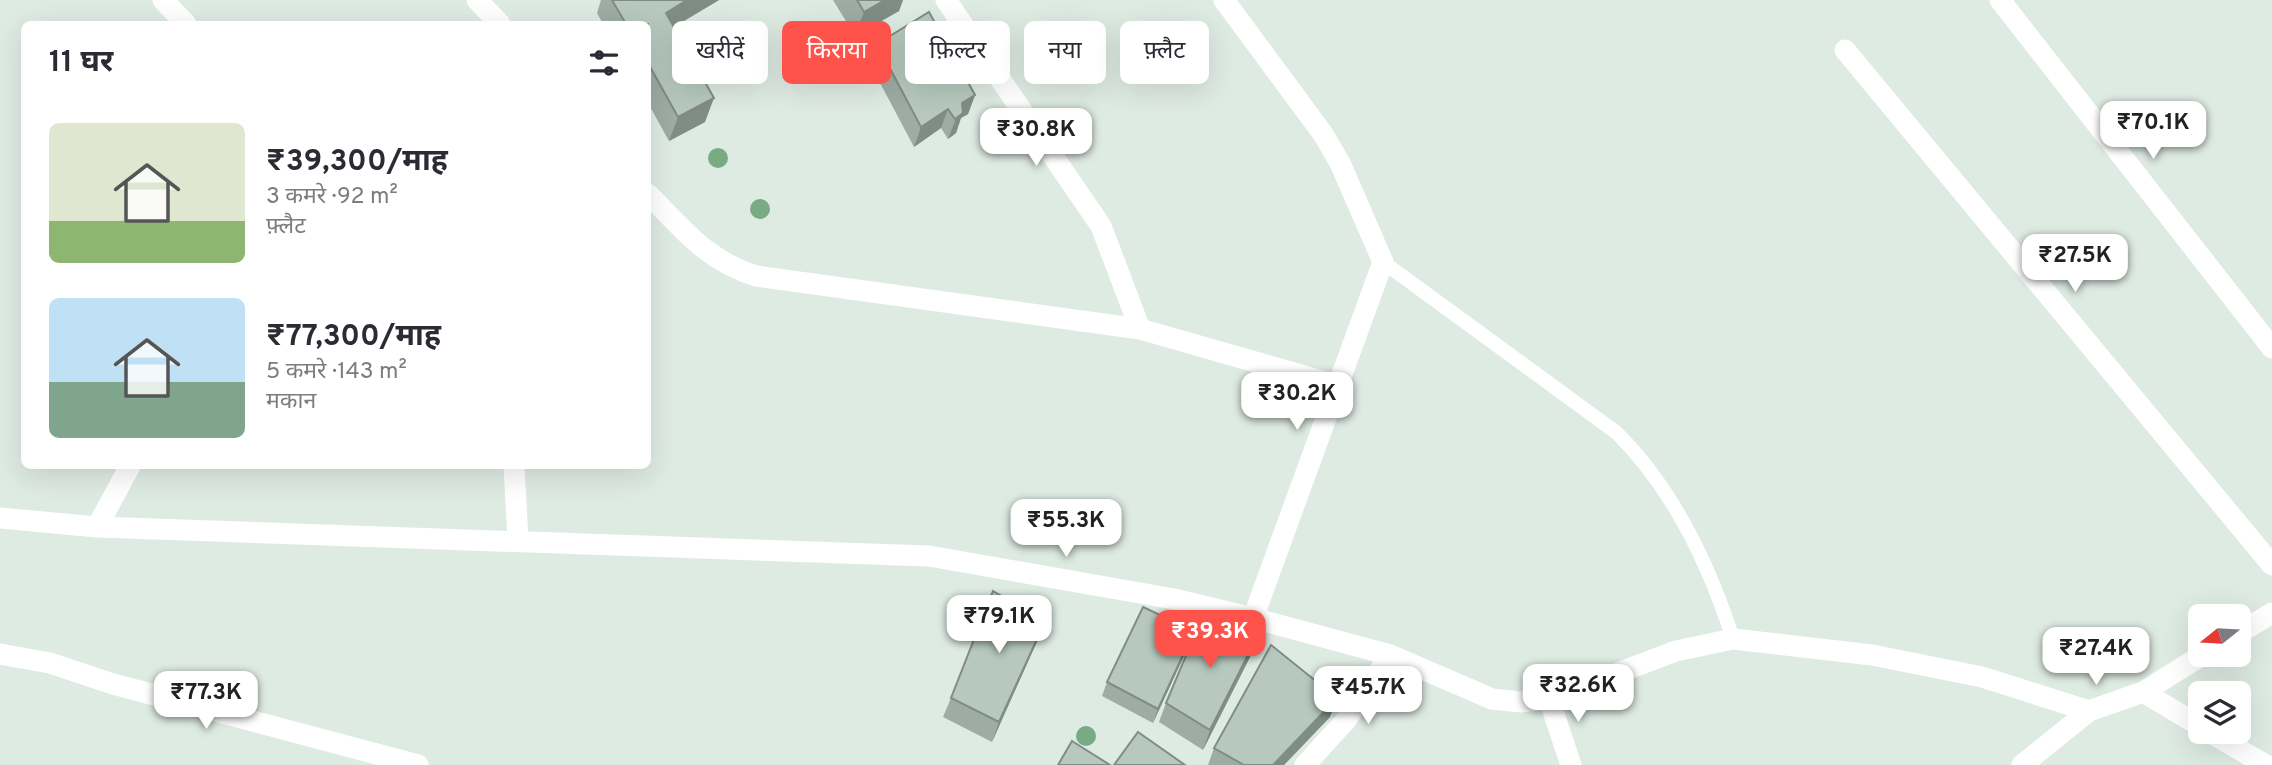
<!DOCTYPE html>
<html lang="hi">
<head>
<meta charset="utf-8">
<style>
	body { margin:0; font-family:Overpass,"Noto Sans Devanagari",sans-serif; background:#f7f7f7; color:#2b2b33; height:100vh; display:flex; flex-direction:column; font-size:26px; white-space:nowrap }
	* { box-sizing:border-box; margin:0 }
	p { font-size:23px; color:#7c7c81 }
	.icon { flex:none; width:38px; height:38px; fill:none; stroke:currentColor; stroke-width:2; stroke-linecap:round; stroke-linejoin:round }
	.map { position:relative; flex:1; overflow:hidden }
	.sheet { position:absolute; left:21px; top:21px; width:630px; height:448px; display:flex; flex-direction:column; background:#fff; border-radius:10px; box-shadow:0 7px 28px #0002 }
	.sheet>* { flex:none }
	.banner { position:absolute; left:672px; top:21px; width:665px; height:63px; display:flex; gap:14px }
	.needle { width:46px; rotate:252deg }
	.tools { position:absolute; left:2188px; top:604px; display:grid; gap:14px }
	.tools a { display:grid; place-items:center; width:63px; height:63px; border-radius:10px; background:#fff; box-shadow:0 7px 28px #0002; font-size:35px }
	.price { position:absolute; translate:-50% -60px; padding:0 16px; border-radius:14px; background:#fff; color:#222; font-size:23px; line-height:46px; filter:drop-shadow(0 2px 4px #0008) }
	.price::after { content:''; position:absolute; left:50%; top:42px; width:21px; height:16px; margin-left:-10px; background:inherit; clip-path:polygon(0 0,100% 0,50% 100%) }
	.price.current { background:#fe534a; color:#fff }
	ul { padding:0; list-style:none }
	li { display:flex; align-items:center; gap:21px; height:175px; padding:0 28px }
	li span { display:grid; place-items:center; flex:none; width:196px; height:140px; border-radius:10px; color:#555 }
	li>.icon { margin-inline-start:auto }
	span .icon { width:84px; height:84px; fill:#fffc; stroke-width:1 }
	li b { font-size:30px }
	h2 { display:flex; justify-content:space-between; align-items:center; height:84px; padding:0 28px; font-size:30px }
	.pill { padding:0 24px; border-radius:10px; background:#fff; box-shadow:0 7px 28px #0002; font-size:24px; line-height:63px }
	.pill.current { background:#fe534a; color:#fff }
	.map>svg:first-child { display:block }
	.lines { fill:none; stroke-linecap:round; stroke-linejoin:round }
	.service { stroke:#fff; stroke-width:14 }
	.minor { stroke:#fff; stroke-width:21 }
	.tertiary { stroke:#fff; stroke-width:21 }
	.tree { fill:#78ab83 }
	.wall { fill:#9dada3 }
	.shaded-wall { fill:#808d85 }
	.building { fill:#b7c9be; stroke:#808d85; stroke-width:2 }
</style>
</head>
<body>
<div class="map">
<svg width="2272" height="765" viewBox="0 0 2272 765">
	<rect width="100%" height="100%" fill="#deebe3"/>
	<g class="lines">
		<path class="service" d="M 1383,262 L 1617,433 C 1674,490 1709,564 1733,639"/>
		<path class="minor" d="M 163,0 L 186,24
			M 477,0 L 500,24
			M 946,0 L 1101,226 L 1140,329
			M 1224,0 L 1323,134 L 1340,163 L 1383,262 L 1253,618
			M 2000,0 L 2272,348
			M 1845,50 L 2272,565
			M 648,194 C 683,229 707,261 756,276 L 1140,329 L 1336,385
			M 514,466 L 518,540
			M 97,527 L 130,466
			M 0,654 L 50,663 L 113,684 L 418,765
			M 1549,699 L 1571,765
			M 1305,765 L 1347,719 L 1390,655"/>
		<path class="tertiary" d="M 0,518 L 97,527 L 929,556 L 1174,599 L 1253,618 L 1390,655 L 1492,699 L 1521,702 L 1549,699 L 1676,651 L 1733,639 L 1872,655 L 1982,677 L 2089,711
			M 2238,634 L 2272,613
			M 2143,692 L 2200,726
			M 2209,732 L 2266,765
			M 2022,765 L 2089,711 L 2143,692 L 2204,654"/>
	</g>
	<g class="tree">
		<circle cx="718" cy="158" r="10"/>
		<circle cx="760" cy="209" r="10"/>
		<circle cx="1086" cy="736" r="10"/>
	</g>
	<path class="wall" d="M 601,0 L 719,0 L 674,27 L 705,122 L 669,141 L 648,103 L 648,24 L 603,24 L 597,13 Z
		M 833,0 L 903,0 L 899,11 L 855,36 Z
		M 877,44 L 975,95 L 968,114 L 961,118 L 956,133 L 948,139 L 941,128 L 914,147 L 870,64 Z
		M 1042,630 L 992,742 L 943,717 L 951,698 Z
		M 1257,637 L 1250,657 L 1203,750 L 1159,722 L 1166,703 Z
		M 1189,645 L 1153,723 L 1102,696 L 1107,682 Z
		M 1337,698 L 1330,717 L 1284,765 L 1208,765 L 1214,748 Z"/>
	<path class="shaded-wall" d="M 687,0 L 719,0 L 657,37 L 666,13 Z
		M 885,0 L 903,0 L 899,11 L 855,36 L 864,12 Z
		M 975,95 L 968,114 L 961,118 L 956,133 L 948,139 L 962,103 Z
		M 714,98 L 705,122 L 669,141 L 678,117 Z
		M 948,109 L 941,128 L 914,147 L 921,127 Z
		M 1050,611 L 1042,630 L 992,742 L 999,722 Z
		M 1194,631 L 1189,645 L 1153,723 L 1158,709 Z
		M 1257,637 L 1250,657 L 1203,750 L 1210,730 Z
		M 1337,698 L 1330,717 L 1284,765 L 1273,765 Z"/>
	<path class="building" d="M 612,0 L 687,0 L 666,13 L 714,98 L 678,117 L 648,63 L 648,24 L 626,24 Z
		M 857,0 L 885,0 L 864,12 Z
		M 929,12 L 975,95 L 962,103 L 963,113 L 955,119 L 948,109 L 921,127 L 877,44 Z
		M 993,591 L 1024,609 L 1033,603 L 1050,611 L 999,722 L 951,698 Z
		M 1143,607 L 1194,631 L 1158,709 L 1107,682 Z
		M 1203,615 L 1257,637 L 1210,730 L 1166,703 Z
		M 1271,645 L 1337,698 L 1273,765 L 1244,765 L 1214,748 Z
		M 1138,732 L 1185,765 L 1114,765 Z
		M 1072,741 L 1110,765 L 1058,765 Z"/>
</svg>
<div class="tools">
<a><svg class="needle" viewBox="-14 -14 28 28"><path d="M0-13l5 13h-10z" fill="#e53935"/><path d="M0 13l5-13h-10z" fill="#7c7c81"/></svg></a>
<a><svg class="icon" aria-label="layers" viewBox="0 0 24 24"><path d="M12 4l9 5-9 5-9-5zM3 14l9 5 9-5"/></svg></a>
</div>
<b class="price" style="left:2153px;top:161px">₹70.1K</b>
<b class="price" style="left:1036px;top:168px">₹30.8K</b>
<b class="price" style="left:2075px;top:294px">₹27.5K</b>
<b class="price" style="left:1297px;top:432px">₹30.2K</b>
<b class="price" style="left:1066px;top:559px">₹55.3K</b>
<b class="price" style="left:999px;top:655px">₹79.1K</b>
<b class="price current" style="left:1210px;top:670px">₹39.3K</b>
<b class="price" style="left:2096px;top:687px">₹27.4K</b>
<b class="price" style="left:1578px;top:724px">₹32.6K</b>
<b class="price" style="left:1368px;top:726px">₹45.7K</b>
<b class="price" style="left:206px;top:731px">₹77.3K</b>
<div class="banner">
<a class="pill">खरीदें</a>
<a class="pill current">किराया</a>
<a class="pill">फ़िल्टर</a>
<a class="pill">नया</a>
<a class="pill">फ़्लैट</a>
</div>
<section class="sheet">
<h2>11 घर<svg class="icon" aria-label="filters" viewBox="0 0 24 24"><path d="M4 7h16M4 17h16"/><circle cx="9" cy="7" r="2"/><circle cx="15" cy="17" r="2"/></svg></h2>
<ul>
<li><span style="background:linear-gradient(#dfe7d0 70%,#8fb573 0)"><svg class="icon" aria-label="home" viewBox="0 0 24 24"><path d="M3 11l9-7 9 7M6 9v11h12V9"/></svg></span><div><b>₹39,300/माह</b><p>3 कमरे · 92 m²</p><p>फ़्लैट</p></div></li>
<li><span style="background:linear-gradient(#bfe0f5 60%,#7fa58c 0)"><svg class="icon" aria-label="home" viewBox="0 0 24 24"><path d="M3 11l9-7 9 7M6 9v11h12V9"/></svg></span><div><b>₹77,300/माह</b><p>5 कमरे · 143 m²</p><p>मकान</p></div></li>
</ul>
</section>
</div>
</body>
</html>
